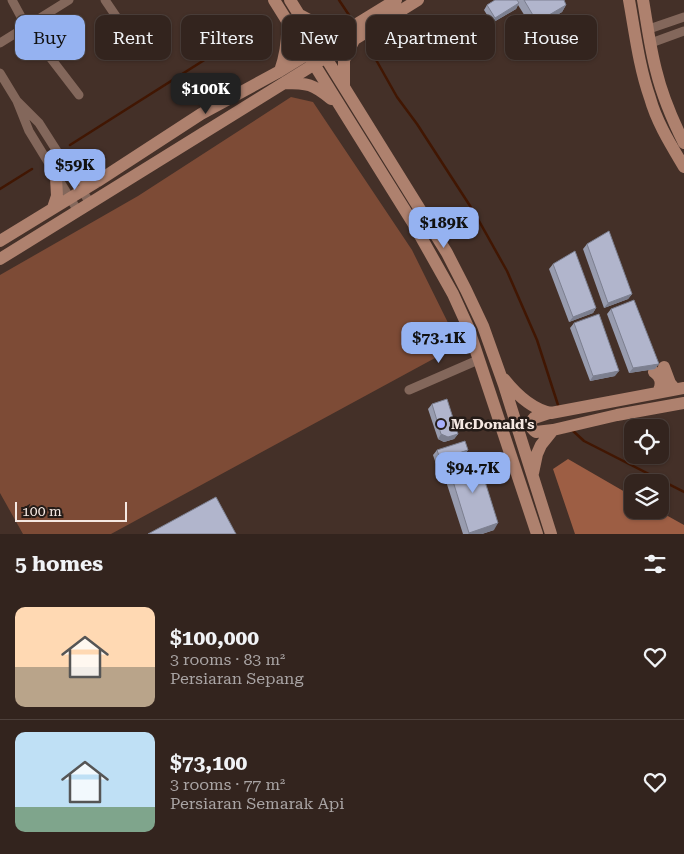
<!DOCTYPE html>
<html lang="en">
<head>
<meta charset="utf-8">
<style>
	body { margin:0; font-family:"Roboto Serif",serif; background:#3b2c27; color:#f1f3f6; height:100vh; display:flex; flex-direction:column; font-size:19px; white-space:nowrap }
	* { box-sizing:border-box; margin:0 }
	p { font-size:16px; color:#a9a4a4 }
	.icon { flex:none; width:28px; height:28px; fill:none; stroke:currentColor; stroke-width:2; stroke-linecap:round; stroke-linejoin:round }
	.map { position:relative; height:534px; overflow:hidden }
	.panel { display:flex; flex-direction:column; background:#33241e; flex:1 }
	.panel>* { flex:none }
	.top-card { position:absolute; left:15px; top:15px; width:655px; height:45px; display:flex; gap:10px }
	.buttons { position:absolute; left:624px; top:419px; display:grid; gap:10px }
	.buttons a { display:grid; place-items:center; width:45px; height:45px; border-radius:10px; background:#33241e; box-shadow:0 1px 4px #0004,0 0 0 1px #4e413c; font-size:25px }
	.scale { position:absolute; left:15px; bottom:12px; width:112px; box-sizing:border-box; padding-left:5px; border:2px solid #f5e8e2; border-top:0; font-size:14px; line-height:18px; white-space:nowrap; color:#f5e8e2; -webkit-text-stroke:4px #241b17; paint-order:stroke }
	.price { position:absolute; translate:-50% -42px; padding:0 11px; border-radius:10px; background:#95b2f1; color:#111; font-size:16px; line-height:32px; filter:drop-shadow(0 1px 2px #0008) }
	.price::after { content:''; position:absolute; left:50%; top:30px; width:15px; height:11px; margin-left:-8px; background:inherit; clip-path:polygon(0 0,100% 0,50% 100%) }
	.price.active { background:#222; color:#fff }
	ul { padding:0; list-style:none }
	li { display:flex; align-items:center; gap:15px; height:125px; padding:0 15px }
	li+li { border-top:1px solid #4e413c }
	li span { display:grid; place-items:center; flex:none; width:140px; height:100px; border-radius:10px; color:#555 }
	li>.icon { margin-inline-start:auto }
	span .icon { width:60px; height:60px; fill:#fffc; stroke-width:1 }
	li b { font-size:21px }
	h2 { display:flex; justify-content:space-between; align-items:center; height:60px; padding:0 15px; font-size:21px }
	.chip { padding:0 18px; border-radius:10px; background:#33241e; box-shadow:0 1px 4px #0004,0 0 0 1px #4e413c; font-size:18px; line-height:45px }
	.chip.active { background:#95b2f1; color:#111 }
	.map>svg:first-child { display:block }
	.green { fill:#7d4b36 }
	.forest { fill:#9d5e44 }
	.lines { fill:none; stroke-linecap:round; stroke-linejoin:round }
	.stream { stroke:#411602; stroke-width:2.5 }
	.street { stroke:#83675b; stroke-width:9 }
	.secondary { stroke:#ae816e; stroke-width:12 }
	.wall { fill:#989caf }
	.shaded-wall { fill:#7c7f8f }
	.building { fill:#b1b5cc; stroke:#7c7f8f }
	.poi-dot { fill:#a8b0fc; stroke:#241b17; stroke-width:2 }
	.labels { text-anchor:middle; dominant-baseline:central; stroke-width:5; stroke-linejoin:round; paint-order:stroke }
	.poi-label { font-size:14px; font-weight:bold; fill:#f5e8e2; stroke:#241b17; text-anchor:start }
</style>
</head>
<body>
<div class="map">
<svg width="684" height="534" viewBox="0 0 684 534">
	<rect width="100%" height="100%" fill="#443028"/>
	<path class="green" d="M 291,97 L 313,102 L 412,250 L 459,345 L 111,534 L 23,534 L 0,493 L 0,275 L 138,196 Z"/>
	<path class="forest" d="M 568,459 L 632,496 L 632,510 L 657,510 L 684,525 L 684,534 L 575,534 L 553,469 Z"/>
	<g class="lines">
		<path class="stream" d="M 339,0 L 349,15
			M 366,42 L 397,97 L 417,124 L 474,212 L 507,271 L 537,340 L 558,405
			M 70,145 L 258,26
			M 0,189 L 32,169
			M 572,430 L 584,441 L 684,492"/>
		<path class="street" d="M 12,0 L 26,26 L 79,95
			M 105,0 L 143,56
			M 649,29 L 684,17
			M 0,43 L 69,0
			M 651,43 L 684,31
			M 0,73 L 17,101
			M 78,211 L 29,131 L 17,101 L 39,123 L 90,203
			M 409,390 L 478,360"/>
		<path class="secondary" d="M 274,0 L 413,223 L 453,294 L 468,327 L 537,534
			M 290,0 L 447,253 L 466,290 L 483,326 L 504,385 L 551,534
			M 629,0 C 635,33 639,67 650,98 C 657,123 671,145 684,167
			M 643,0 C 647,23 650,47 656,70 C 662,95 672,119 684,143
			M 300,15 L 317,24 L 350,28
			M 280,71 C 286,54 288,40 287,22
			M 284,83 C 308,83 313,84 331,99
			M 344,86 L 344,60 L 354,40
			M 66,168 L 81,179 L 98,181
			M 53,208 L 57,196 L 56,177
			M 0,241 L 98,181 L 201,114 L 280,71 L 396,0
			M 0,259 L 418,0
			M 664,367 L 670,383 L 675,389
			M 654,372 C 661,376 662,384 659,390
			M 504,379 C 516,394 531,409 551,413 L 684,388
			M 549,413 L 534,418 C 529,423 530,428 536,432 L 553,430
			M 533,473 L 537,454 L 541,445 L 553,430 L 617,415 L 684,403"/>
	</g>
	<path class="wall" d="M 495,0 L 564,0 L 566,5 L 562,12 L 533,29 L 518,5 L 516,9 L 492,23 L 484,10 L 487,5 Z
		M 587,244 L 632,294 L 628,299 L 604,308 L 583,249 Z
		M 553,264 L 596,308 L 593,313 L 569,322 L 549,269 Z
		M 611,309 L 655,369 L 629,373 L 607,314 Z
		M 574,323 L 615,376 L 590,381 L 570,328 Z
		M 432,404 L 458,434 L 454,439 L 444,442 L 438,439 L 428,409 Z
		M 437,450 L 465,455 L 436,464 L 433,455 Z
		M 448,465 L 494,530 L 482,534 L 463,534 L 443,472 Z"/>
	<path class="shaded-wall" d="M 519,3 L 516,9 L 492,23 L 495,18 Z
		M 566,5 L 562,12 L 533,29 L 537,22 Z
		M 632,294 L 628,299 L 604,308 L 608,303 Z
		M 596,308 L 593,313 L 569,322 L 573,317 Z
		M 659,364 L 655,369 L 629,373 L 633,368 Z
		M 619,371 L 615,376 L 590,381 L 593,376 Z
		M 441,434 L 458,434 L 454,439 L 444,442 L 438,439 Z
		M 468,450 L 465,455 L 436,464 L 440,459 Z
		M 498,523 L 494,530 L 482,534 L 468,534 L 469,533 Z"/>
	<path class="building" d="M 495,0 L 517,0 L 519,3 L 495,18 L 487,5 Z
		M 524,0 L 564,0 L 566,5 L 537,22 Z
		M 609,231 L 632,294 L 608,303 L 587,244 Z
		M 575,251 L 596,308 L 573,317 L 553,264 Z
		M 634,300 L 659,364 L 633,368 L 611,309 Z
		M 599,314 L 619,371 L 593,376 L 574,323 Z
		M 447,399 L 458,434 L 448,437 L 441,434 L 432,404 Z
		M 465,441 L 468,450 L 440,459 L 437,450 Z
		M 477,456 L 498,523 L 469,533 L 448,465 Z
		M 216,497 L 236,534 L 148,534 Z"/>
	<circle class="poi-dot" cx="441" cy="424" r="5"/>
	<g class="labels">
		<g class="poi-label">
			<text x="451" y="424">McDonald's</text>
		</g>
	</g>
</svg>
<div class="buttons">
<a><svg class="icon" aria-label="locate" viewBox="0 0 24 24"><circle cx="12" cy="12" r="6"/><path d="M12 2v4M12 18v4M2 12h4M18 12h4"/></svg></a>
<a><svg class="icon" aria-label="layers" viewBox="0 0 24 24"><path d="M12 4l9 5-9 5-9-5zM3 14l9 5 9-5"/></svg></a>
</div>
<div class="scale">100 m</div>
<b class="price active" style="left:206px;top:115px">$100K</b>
<b class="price" style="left:75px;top:191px">$59K</b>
<b class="price" style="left:444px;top:249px">$189K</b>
<b class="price" style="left:439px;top:364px">$73.1K</b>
<b class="price" style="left:473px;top:494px">$94.7K</b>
<div class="top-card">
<a class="chip active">Buy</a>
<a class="chip">Rent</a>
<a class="chip">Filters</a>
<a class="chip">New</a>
<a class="chip">Apartment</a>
<a class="chip">House</a>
</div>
</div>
<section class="panel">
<h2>5 homes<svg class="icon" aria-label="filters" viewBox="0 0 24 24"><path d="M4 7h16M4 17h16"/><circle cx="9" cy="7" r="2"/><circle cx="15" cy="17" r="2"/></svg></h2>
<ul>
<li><span style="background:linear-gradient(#ffd9b3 60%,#b9a48a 0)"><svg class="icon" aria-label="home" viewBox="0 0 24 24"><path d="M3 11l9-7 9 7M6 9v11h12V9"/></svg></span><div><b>$100,000</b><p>3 rooms · 83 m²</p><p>Persiaran Sepang</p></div><svg class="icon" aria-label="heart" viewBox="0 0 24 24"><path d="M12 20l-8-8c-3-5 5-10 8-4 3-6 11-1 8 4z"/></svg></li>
<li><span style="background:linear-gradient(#bfe0f5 75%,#7fa58c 0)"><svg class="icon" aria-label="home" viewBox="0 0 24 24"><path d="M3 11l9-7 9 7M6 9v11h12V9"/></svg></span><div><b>$73,100</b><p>3 rooms · 77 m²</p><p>Persiaran Semarak Api</p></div><svg class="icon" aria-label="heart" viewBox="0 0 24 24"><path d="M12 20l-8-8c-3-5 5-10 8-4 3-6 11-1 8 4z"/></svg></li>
</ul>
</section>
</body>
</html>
